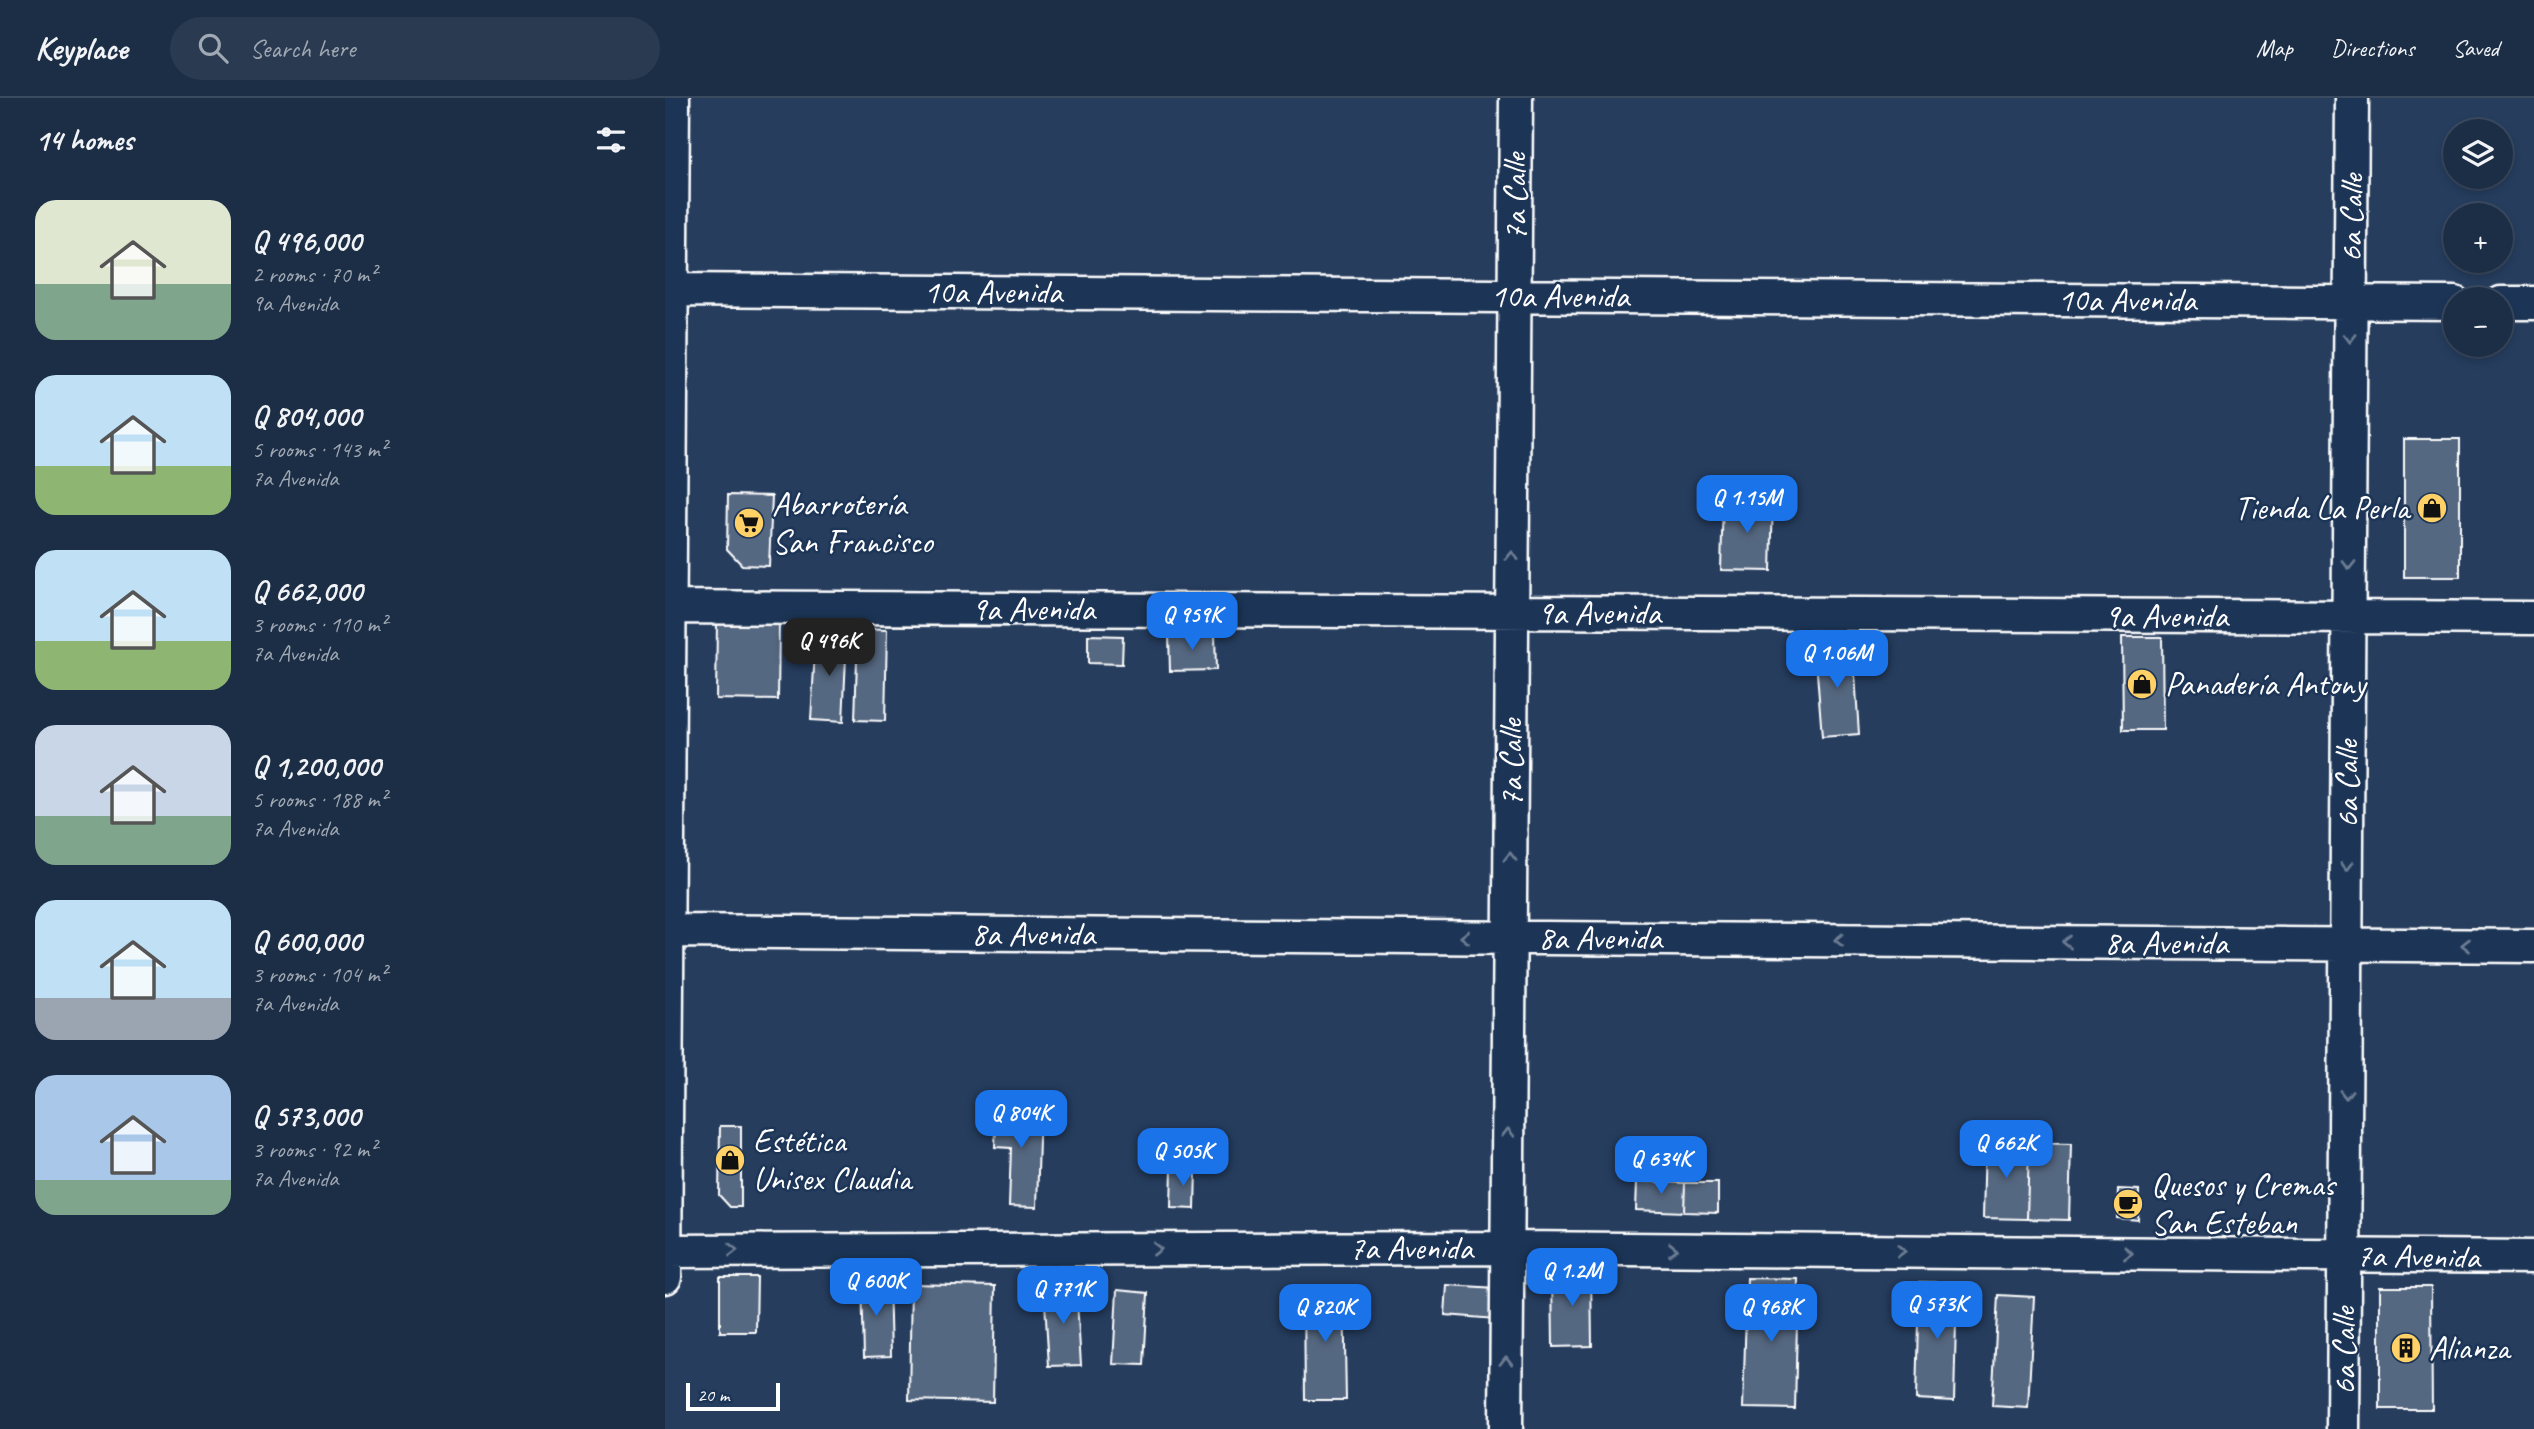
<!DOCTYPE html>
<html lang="en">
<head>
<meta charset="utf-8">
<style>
	body { margin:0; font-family:Caveat,sans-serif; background:#293a51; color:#f1f3f6; height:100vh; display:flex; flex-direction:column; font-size:26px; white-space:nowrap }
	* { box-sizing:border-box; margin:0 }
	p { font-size:23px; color:#a0a8b3 }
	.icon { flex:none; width:38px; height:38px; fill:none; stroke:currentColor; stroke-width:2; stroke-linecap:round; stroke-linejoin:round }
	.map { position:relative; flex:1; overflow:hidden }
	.sheet { display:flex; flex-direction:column; background:#1c2e46; width:665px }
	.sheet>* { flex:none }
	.fabs { position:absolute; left:1778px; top:21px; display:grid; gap:14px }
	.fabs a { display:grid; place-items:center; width:70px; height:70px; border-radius:50%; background:#1c2e46; box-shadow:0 4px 10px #0003,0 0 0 2px #3a4a5f; font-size:35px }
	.scale { position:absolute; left:21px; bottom:18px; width:94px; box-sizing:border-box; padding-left:7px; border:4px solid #fff; border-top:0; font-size:19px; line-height:24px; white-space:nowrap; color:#fff; -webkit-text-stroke:5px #1d3557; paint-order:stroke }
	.price { position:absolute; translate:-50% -60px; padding:0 16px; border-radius:14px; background:#1a73e8; color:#fff; font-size:23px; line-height:46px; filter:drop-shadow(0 2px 4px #0008) }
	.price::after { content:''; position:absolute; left:50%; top:42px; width:21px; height:16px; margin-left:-10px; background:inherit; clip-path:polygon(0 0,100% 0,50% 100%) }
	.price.on { background:#222; color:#fff }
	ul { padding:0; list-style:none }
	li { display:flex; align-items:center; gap:21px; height:175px; padding:0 35px }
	li span { display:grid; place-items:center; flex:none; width:196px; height:140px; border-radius:21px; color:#555 }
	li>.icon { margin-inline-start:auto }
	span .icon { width:84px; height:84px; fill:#fffc; stroke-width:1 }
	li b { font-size:30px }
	h2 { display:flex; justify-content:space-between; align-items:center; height:84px; padding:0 35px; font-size:30px }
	header { display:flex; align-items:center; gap:42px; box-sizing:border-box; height:98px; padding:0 35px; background:#1c2e46; border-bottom:2px solid #3a4a5f }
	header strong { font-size:33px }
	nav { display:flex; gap:38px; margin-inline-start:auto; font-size:24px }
	.search { width:490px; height:63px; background:#293a51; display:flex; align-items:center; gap:18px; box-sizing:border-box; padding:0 24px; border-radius:38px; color:#a0a8b3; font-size:26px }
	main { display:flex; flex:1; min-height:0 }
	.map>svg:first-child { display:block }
	.building { fill:#556781; stroke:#fff; stroke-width:2 }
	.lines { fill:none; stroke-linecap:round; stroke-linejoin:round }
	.minor-casing { stroke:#fff; stroke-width:37 }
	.minor { stroke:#1d3557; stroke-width:32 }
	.oneway { stroke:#6c7c92 }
	.labels { text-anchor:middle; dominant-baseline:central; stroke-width:5; stroke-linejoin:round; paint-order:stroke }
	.street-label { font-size:33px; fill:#fff; stroke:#1d3557 }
	.poi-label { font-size:33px; fill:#fff; stroke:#1d3557; text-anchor:start }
</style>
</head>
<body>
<header>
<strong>Keyplace</strong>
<div class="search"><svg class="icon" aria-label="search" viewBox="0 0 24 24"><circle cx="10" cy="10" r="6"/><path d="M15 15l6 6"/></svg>Search here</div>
<nav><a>Map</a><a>Directions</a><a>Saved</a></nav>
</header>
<main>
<section class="sheet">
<h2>14 homes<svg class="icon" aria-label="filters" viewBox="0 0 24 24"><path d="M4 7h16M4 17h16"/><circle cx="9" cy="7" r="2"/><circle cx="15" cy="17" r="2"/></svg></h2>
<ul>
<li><span style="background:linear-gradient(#dfe7d0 60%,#7fa58c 0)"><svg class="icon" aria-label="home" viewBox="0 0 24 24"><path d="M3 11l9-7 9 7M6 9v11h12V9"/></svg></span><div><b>Q 496,000</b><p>2 rooms · 70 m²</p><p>9a Avenida</p></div></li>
<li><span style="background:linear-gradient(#bfe0f5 65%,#8fb573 0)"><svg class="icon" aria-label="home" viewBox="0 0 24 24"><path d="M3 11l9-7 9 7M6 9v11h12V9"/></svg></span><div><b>Q 804,000</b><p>5 rooms · 143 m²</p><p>7a Avenida</p></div></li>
<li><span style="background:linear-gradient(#bfe0f5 65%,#8fb573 0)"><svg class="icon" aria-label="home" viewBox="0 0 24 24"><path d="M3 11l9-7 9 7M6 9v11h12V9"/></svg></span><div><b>Q 662,000</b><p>3 rooms · 110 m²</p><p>7a Avenida</p></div></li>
<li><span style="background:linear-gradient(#c9d6e8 65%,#7fa58c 0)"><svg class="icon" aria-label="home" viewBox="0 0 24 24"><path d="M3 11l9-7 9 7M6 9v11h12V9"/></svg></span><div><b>Q 1,200,000</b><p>5 rooms · 188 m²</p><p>7a Avenida</p></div></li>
<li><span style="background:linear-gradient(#bfe0f5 70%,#9aa5b1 0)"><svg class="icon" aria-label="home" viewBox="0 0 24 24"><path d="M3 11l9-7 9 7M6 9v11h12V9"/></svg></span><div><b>Q 600,000</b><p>3 rooms · 104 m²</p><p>7a Avenida</p></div></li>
<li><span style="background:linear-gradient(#a9c7e8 75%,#7fa58c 0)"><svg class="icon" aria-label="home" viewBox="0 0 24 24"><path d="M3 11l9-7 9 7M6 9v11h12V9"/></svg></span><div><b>Q 573,000</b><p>3 rooms · 92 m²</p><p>7a Avenida</p></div></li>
</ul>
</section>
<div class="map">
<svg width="1869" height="1331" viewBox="0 0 1869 1331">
	<rect width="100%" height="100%" fill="#263d5e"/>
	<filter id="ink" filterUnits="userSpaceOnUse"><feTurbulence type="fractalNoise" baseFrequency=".0143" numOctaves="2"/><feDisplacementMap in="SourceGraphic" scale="14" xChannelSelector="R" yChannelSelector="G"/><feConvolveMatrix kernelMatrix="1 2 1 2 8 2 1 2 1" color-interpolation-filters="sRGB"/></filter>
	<g filter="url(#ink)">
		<path class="building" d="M 1739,341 L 1795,341 L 1795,479 L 1739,479 Z
			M 63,397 L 107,398 L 104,468 L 77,467 L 62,451 Z
			M 1058,400 L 1108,401 L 1106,473 L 1056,472 Z
			M 52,523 L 114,524 L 113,602 L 51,601 Z
			M 193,531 L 222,532 L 220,623 L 190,622 Z
			M 151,535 L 182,537 L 178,624 L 146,622 Z
			M 550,536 L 551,572 L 505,573 L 504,537 Z
			M 423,537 L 458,538 L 457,566 L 423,565 Z
			M 1457,539 L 1497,539 L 1498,632 L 1458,632 Z
			M 1188,546 L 1194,636 L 1157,639 L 1150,549 Z
			M 332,1005 L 375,1007 L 372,1109 L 344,1108 L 346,1050 L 330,1049 Z
			M 55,1028 L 76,1028 L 76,1109 L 65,1109 L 54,1097 Z
			M 1320,1043 L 1364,1045 L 1362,1121 L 1318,1120 Z
			M 1364,1045 L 1406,1046 L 1404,1122 L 1362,1121 Z
			M 507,1069 L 531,1070 L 530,1111 L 506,1110 Z
			M 972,1083 L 1020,1085 L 1019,1114 L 971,1112 Z
			M 1020,1085 L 1053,1085 L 1053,1115 L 1019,1114 Z
			M 1453,1091 L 1474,1092 L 1473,1122 L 1452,1120 Z
			M 926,1170 L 927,1248 L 888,1249 L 887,1171 Z
			M 55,1179 L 92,1179 L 91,1234 L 55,1234 Z
			M 1082,1180 L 1133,1181 L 1130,1311 L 1078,1310 Z
			M 197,1182 L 224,1182 L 226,1258 L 199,1259 Z
			M 1254,1184 L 1292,1185 L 1289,1303 L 1251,1301 Z
			M 246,1186 L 330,1188 L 328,1304 L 244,1302 Z
			M 411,1187 L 416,1267 L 384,1268 L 379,1189 Z
			M 782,1187 L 832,1190 L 831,1221 L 780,1217 Z
			M 1715,1189 L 1766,1189 L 1767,1311 L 1715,1311 Z
			M 639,1190 L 679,1190 L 681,1302 L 640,1302 Z
			M 452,1192 L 483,1195 L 479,1267 L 448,1266 Z
			M 1333,1197 L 1369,1199 L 1363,1310 L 1327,1308 Z"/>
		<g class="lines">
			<g class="minor-casing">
				<path id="minor" d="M 0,192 L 1790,205
					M 1836,205 L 1869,205
					M 0,509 L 1869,520
					M 0,833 L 1869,848
					M 0,1153 L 842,1150 L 1869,1159
					M 0,1179 L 8,0
					M 841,1331 L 851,0
					M 1678,1331 L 1687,0"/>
			</g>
			<use href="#minor" class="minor"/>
		</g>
		<defs><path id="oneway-chevron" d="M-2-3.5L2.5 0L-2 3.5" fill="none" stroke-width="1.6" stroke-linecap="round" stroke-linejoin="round" transform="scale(1.75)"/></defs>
		<g class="oneway">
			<use href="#oneway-chevron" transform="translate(1685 240) rotate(90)"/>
			<use href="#oneway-chevron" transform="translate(847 458) rotate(-89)"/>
			<use href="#oneway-chevron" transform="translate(1684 467) rotate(90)"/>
			<use href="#oneway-chevron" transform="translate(845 759) rotate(-90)"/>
			<use href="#oneway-chevron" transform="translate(1682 768) rotate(90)"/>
			<use href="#oneway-chevron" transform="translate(800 839) rotate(-180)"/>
			<use href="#oneway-chevron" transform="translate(1174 842) rotate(-180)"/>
			<use href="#oneway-chevron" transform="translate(1402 844) rotate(-180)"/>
			<use href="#oneway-chevron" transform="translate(1801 847) rotate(-180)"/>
			<use href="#oneway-chevron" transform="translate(1681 996) rotate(90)"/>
			<use href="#oneway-chevron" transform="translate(843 1035) rotate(-90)"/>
			<use href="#oneway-chevron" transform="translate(492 1151)"/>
			<use href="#oneway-chevron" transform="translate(1008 1151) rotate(1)"/>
			<use href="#oneway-chevron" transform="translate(68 1152)"/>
			<use href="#oneway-chevron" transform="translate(1236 1153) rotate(1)"/>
			<use href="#oneway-chevron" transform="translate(1463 1155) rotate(1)"/>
			<use href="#oneway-chevron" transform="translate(841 1263) rotate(-90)"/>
		</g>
	</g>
	<defs>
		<g id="shop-disc" transform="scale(1.575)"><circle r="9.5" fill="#ffd166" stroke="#1d3557"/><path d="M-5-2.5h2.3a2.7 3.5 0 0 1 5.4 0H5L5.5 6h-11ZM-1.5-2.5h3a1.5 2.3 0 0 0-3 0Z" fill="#111"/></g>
		<g id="supermarket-disc" transform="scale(1.575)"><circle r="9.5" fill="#ffd166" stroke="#1d3557"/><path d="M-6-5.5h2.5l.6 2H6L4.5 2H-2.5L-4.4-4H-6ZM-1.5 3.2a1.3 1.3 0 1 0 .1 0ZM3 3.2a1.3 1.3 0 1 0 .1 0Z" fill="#111"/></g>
		<g id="cafe-disc" transform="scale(1.575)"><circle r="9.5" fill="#ffd166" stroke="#1d3557"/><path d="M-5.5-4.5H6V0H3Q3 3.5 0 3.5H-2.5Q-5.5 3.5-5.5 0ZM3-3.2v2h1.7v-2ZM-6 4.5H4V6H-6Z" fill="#111"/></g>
		<g id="building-disc" transform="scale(1.575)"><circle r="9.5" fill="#ffd166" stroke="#1d3557"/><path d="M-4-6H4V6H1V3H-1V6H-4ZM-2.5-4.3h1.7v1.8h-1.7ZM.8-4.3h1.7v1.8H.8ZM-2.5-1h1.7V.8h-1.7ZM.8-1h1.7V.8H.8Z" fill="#111"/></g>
	</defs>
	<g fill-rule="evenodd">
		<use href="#shop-disc" x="1767" y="410"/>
		<use href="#supermarket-disc" x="84" y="425"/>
		<use href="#shop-disc" x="1477" y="586"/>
		<use href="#shop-disc" x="65" y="1062"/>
		<use href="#cafe-disc" x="1463" y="1106"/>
		<use href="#building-disc" x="1741" y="1250"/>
	</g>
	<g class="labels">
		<g class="street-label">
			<text transform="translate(850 99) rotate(-90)">7a Calle</text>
			<text transform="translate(1686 120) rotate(-89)">6a Calle</text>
			<text x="328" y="194">10a Avenida</text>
			<text x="895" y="198">10a Avenida</text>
			<text x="1462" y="202">10a Avenida</text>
			<text x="368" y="511">9a Avenida</text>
			<text x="934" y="515">9a Avenida</text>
			<text x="1501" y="518">9a Avenida</text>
			<text transform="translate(846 665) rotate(-90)">7a Calle</text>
			<text transform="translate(1682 686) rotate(-90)">6a Calle</text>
			<text x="368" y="836">8a Avenida</text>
			<text x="935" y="840">8a Avenida</text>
			<text x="1501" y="845">8a Avenida</text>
			<text x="746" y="1150">7a Avenida</text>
			<text transform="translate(1753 1158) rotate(1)">7a Avenida</text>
			<text transform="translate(1679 1253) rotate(-90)">6a Calle</text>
		</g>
		<g class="poi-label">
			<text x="107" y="406">Abarrotería<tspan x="107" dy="38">San Francisco</tspan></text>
			<text x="1744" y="410" text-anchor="end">Tienda La Perla</text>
			<text x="1500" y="586">Panadería Antony</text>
			<text x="88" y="1043">Estética<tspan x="88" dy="38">Unisex Claudia</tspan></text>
			<text x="1486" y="1087">Quesos y Cremas<tspan x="1486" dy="38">San Esteban</tspan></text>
			<text x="1764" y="1250">Alianza</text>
		</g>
	</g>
</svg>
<div class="fabs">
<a><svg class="icon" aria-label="layers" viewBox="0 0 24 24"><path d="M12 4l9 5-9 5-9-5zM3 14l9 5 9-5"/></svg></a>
<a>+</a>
<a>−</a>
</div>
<div class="scale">20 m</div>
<b class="price" style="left:1082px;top:437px">Q 1.15M</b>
<b class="price" style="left:527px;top:554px">Q 959K</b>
<b class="price on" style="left:164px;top:580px">Q 496K</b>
<b class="price" style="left:1172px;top:592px">Q 1.06M</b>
<b class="price" style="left:356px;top:1052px">Q 804K</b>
<b class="price" style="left:1341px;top:1082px">Q 662K</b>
<b class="price" style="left:518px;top:1090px">Q 505K</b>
<b class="price" style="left:996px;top:1098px">Q 634K</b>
<b class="price" style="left:907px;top:1210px">Q 1.2M</b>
<b class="price" style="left:211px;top:1220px">Q 600K</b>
<b class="price" style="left:398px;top:1228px">Q 771K</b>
<b class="price" style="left:1272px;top:1243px">Q 573K</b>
<b class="price" style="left:660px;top:1246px">Q 820K</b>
<b class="price" style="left:1106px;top:1246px">Q 968K</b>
</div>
</main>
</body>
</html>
